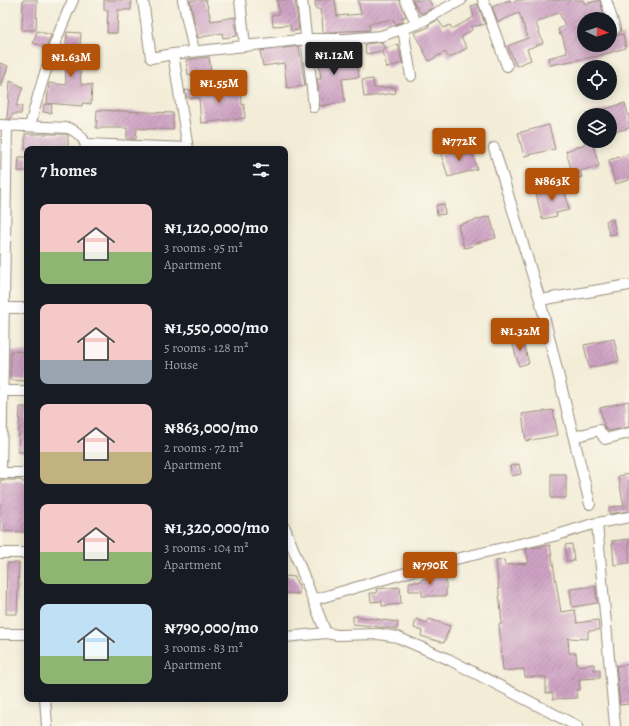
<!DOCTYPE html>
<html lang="en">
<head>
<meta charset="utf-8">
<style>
	body { margin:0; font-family:Alegreya,serif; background:#20242c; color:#f1f3f6; height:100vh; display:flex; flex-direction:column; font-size:15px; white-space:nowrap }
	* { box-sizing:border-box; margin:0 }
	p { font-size:13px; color:#9ea1a6 }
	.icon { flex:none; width:22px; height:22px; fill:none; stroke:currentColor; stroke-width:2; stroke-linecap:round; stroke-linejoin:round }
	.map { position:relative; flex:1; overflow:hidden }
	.drawer { position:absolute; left:24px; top:146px; width:264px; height:556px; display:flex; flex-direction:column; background:#171b24; border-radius:8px; box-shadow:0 2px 10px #0003 }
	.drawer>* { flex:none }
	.needle { width:26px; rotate:93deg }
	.buttons { position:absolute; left:577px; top:12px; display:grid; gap:8px }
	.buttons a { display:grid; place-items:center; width:40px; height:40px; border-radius:50%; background:#171b24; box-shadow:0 2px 10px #0003; font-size:20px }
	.price { position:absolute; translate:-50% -34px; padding:0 9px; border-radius:4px; background:#b45309; color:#fff; font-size:13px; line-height:26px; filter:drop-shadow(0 1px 2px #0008) }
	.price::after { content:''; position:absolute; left:50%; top:24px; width:12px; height:9px; margin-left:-6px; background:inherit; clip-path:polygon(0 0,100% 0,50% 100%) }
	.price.on { background:#222; color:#fff }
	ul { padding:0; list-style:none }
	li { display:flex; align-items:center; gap:12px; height:100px; padding:0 16px }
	li span { display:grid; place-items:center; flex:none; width:112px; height:80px; border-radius:8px; color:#555 }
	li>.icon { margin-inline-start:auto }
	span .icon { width:48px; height:48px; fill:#fffc; stroke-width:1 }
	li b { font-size:17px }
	h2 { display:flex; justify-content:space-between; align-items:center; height:48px; padding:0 16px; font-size:17px }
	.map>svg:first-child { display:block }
	.building { fill:url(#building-hatch) }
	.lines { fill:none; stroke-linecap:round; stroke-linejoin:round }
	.minor-casing { stroke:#978c7b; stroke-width:12 }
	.minor { stroke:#fff; stroke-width:10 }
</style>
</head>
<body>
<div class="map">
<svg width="629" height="726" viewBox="0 0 629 726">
	<defs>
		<pattern id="building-hatch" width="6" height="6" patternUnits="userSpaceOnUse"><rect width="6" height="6" fill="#cfa3c4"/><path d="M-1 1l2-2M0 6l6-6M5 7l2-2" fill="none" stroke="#a9859f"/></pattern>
	</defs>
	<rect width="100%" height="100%" fill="#fbf7ec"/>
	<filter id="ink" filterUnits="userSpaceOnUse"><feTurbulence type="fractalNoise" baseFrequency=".025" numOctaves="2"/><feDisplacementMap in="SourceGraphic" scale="8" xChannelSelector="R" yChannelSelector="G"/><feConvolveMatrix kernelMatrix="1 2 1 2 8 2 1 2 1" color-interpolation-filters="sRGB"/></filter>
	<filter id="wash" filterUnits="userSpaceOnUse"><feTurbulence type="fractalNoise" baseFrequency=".012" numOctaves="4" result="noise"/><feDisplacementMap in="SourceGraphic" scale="16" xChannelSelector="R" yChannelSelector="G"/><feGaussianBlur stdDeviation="0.9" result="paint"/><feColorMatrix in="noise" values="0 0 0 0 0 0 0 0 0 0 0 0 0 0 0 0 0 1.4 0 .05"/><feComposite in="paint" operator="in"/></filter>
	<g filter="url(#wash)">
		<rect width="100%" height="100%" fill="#f3edd8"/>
		<g id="blocks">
			<path class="building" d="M 23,0 L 37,0 L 36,30 L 22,30 Z
				M 104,0 L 131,0 L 131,10 L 118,10 L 117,33 L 107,33 L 108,10 L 104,10 Z
				M 190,0 L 206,0 L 211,21 L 235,17 L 237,36 L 223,38 L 222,33 L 198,38 Z
				M 277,0 L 295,0 L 299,30 L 291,31 L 290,25 L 273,26 L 272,15 L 279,14 Z
				M 320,0 L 335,0 L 337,16 L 361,14 L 358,0 L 399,0 L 406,16 L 401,18 L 403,22 L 395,24 L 393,19 L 369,24 L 370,30 L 323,32 L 322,16 L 321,16 L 320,9 L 316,9 L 315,1 Z
				M 412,0 L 429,0 L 433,8 L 421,14 Z
				M 510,0 L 511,3 L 519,0 L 583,0 L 585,4 L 600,0 L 605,19 L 584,19 L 584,32 L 581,33 L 584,45 L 610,45 L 610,37 L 623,34 L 626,48 L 598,56 L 550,65 L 548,58 L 567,53 L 562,35 L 560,35 L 558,29 L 565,26 L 559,12 L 536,23 L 543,43 L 527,49 L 531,60 L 516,66 L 508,46 L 528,38 L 519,13 L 498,22 L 492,7 Z
				M 478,4 L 485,24 L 471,27 L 472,30 L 461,37 L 467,48 L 449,58 L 445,52 L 429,61 L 414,33 L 429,27 L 428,25 L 438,20 L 444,28 L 450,25 L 452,29 L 474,17 L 471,6 Z
				M 37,31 L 51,35 L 47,47 L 33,43 Z
				M 67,32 L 81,33 L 79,57 L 81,84 L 92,85 L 91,104 L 82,103 L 82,106 L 47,103 L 49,83 L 66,85 L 65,56 Z
				M 382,42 L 384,49 L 398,44 L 402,63 L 387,68 L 382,51 L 366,54 L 365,44 Z
				M 299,46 L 305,86 L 287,88 L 284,63 L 263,66 L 260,51 Z
				M 318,46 L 330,46 L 331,61 L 356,57 L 359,77 L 342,79 L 345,102 L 320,106 L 317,79 L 321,79 L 318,56 L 315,56 L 314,49 L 319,49 Z
				M 209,57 L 211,72 L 188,75 L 186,60 Z
				M 0,63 L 8,66 L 1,87 L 0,86 Z
				M 373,79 L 374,88 L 395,87 L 396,93 L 364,97 L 362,80 Z
				M 10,81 L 23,87 L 16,106 L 22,106 L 21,114 L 13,114 L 11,119 L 7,119 Z
				M 241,88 L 242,105 L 244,104 L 245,118 L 201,123 L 199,98 L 187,98 L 185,90 L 196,91 Z
				M 625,103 L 629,117 L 629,128 L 610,133 L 610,115 L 593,115 L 592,113 Z
				M 44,104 L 52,105 L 51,113 L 43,112 Z
				M 97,110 L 173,113 L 173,130 L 137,128 L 136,139 L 127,139 L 127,128 L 96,128 Z
				M 549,125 L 555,149 L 524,156 L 518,133 Z
				M 25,134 L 67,134 L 68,135 L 68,149 L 25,149 Z
				M 584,141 L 592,141 L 599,166 L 580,171 L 582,177 L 574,179 L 566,151 L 585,144 Z
				M 471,148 L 477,169 L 448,177 L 441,154 L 451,151 L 452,153 Z
				M 629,154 L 629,180 L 615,184 L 609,160 Z
				M 19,157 L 27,157 L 27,171 L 18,171 Z
				M 564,187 L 569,210 L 556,213 L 557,216 L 542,219 L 536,193 Z
				M 444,204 L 445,214 L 437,215 L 436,205 Z
				M 490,216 L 496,238 L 473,244 L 473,246 L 464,248 L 458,225 Z
				M 613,219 L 616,234 L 609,235 L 606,221 Z
				M 510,331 L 511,341 L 504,342 L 503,332 Z
				M 522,339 L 529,363 L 519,366 L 512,342 Z
				M 614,339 L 619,361 L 589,368 L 584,345 Z
				M 11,351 L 27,352 L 27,381 L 10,380 Z
				M 629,401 L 629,427 L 608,431 L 604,426 L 600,408 Z
				M 20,407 L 27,407 L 27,452 L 18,452 Z
				M 553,410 L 558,435 L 526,441 L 522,414 Z
				M 519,464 L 521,474 L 512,476 L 510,466 Z
				M 551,474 L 566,474 L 566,498 L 551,498 Z
				M 629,474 L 629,511 L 609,514 L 609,507 L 624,506 L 618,476 Z
				M 0,480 L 21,480 L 23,482 L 27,482 L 27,532 L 0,531 Z
				M 629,539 L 629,563 L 614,565 L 612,541 Z
				M 572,544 L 574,561 L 567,562 L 565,545 Z
				M 550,545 L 561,612 L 575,610 L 577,623 L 598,620 L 599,630 L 588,631 L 588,639 L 568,638 L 569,653 L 576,653 L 577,666 L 594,664 L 594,670 L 600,670 L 600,678 L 579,679 L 580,690 L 576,690 L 577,698 L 553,699 L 553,693 L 546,693 L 546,677 L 525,677 L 524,669 L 503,671 L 499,624 L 502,624 L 496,561 L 504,560 L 505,565 L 529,563 L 526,549 Z
				M 7,563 L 19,563 L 17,614 L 6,614 Z
				M 285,576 L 295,577 L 295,581 L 297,581 L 297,584 L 299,584 L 299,594 L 285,593 Z
				M 427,576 L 446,577 L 446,596 L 422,596 L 422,591 L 409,591 L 409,582 L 422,582 L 422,579 L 427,579 Z
				M 595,586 L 597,603 L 572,607 L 570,589 Z
				M 400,587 L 401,604 L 382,606 L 382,601 L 371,602 L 370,593 L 377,593 L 376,589 Z
				M 353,616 L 398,622 L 397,629 L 353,624 Z
				M 416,619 L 427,623 L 429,619 L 450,626 L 444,643 L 421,636 L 422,631 L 414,628 Z
				M 629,664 L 629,704 L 620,705 L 616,666 Z"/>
		</g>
	</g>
	<g filter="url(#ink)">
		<use href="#blocks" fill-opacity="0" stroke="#978c7b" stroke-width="1"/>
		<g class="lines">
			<g class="minor-casing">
				<path id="minor" d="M 143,0 L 151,58 L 173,54 L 188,149
					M 183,0 L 194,51
					M 240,0 L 245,46
					M 302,0 L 314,107
					M 405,0 L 417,24
					M 483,0 L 507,66
					M 606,0 L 615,29
					M 403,29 L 411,76
					M 173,54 L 307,39 L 346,39 L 381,36 L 417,24 L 461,0
					M 0,125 L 68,128 C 77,131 86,139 86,149
					M 30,126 C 41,82 54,41 73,0
					M 86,144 L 188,148
					M 494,148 L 540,300 L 590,504
					M 540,300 L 629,285
					M 5,308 L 27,308
					M 3,391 L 27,391
					M 574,437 L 599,430 L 605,439 L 629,433
					M 0,473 L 27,473
					M 1,473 L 7,126
					M 597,523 L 615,726
					M 285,528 L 326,633 L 337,635 L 379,634 L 397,637 L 448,659 L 577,726
					M 0,553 L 27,553
					M 313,600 L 443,562 L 554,536 L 593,524 L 629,517
					M 0,634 L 27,634
					M 285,637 L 326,633
					M 45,699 L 47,726"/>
			</g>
			<use href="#minor" class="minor"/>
		</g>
	</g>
</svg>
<div class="buttons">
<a><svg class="needle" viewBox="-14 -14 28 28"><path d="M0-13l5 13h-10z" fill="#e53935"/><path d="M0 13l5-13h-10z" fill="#9ea1a6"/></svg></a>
<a><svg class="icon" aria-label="locate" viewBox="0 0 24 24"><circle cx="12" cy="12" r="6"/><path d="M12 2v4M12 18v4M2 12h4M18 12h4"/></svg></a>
<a><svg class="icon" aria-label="layers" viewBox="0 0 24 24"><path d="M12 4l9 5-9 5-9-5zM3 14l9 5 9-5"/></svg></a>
</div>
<b class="price on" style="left:334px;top:76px">₦1.12M</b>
<b class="price" style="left:71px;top:78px">₦1.63M</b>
<b class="price" style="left:219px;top:104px">₦1.55M</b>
<b class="price" style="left:459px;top:162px">₦772K</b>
<b class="price" style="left:552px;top:202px">₦863K</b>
<b class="price" style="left:520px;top:352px">₦1.32M</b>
<b class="price" style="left:430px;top:586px">₦790K</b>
<section class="drawer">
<h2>7 homes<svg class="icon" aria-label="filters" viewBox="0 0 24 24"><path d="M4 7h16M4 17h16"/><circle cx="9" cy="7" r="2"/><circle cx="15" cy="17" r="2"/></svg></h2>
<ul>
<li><span style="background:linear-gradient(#f6c9c9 60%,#8fb573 0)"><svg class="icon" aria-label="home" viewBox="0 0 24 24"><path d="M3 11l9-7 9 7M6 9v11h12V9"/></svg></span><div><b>₦1,120,000/mo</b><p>3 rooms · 95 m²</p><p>Apartment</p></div></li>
<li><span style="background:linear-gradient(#f6c9c9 70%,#9aa5b1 0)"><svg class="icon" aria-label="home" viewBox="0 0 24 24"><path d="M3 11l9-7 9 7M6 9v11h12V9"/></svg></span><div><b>₦1,550,000/mo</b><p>5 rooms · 128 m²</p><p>House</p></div></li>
<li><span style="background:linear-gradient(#f6c9c9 60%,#c2b280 0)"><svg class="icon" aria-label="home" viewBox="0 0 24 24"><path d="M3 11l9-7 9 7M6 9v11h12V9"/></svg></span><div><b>₦863,000/mo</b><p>2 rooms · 72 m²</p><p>Apartment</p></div></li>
<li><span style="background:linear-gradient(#f6c9c9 60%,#8fb573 0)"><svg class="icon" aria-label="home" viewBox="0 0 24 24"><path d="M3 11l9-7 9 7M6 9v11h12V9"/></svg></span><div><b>₦1,320,000/mo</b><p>3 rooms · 104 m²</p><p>Apartment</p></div></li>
<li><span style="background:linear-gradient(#bfe0f5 65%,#8fb573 0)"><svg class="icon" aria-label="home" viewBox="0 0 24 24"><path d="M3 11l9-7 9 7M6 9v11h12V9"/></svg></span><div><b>₦790,000/mo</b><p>3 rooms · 83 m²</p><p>Apartment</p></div></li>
</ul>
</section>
</div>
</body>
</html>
